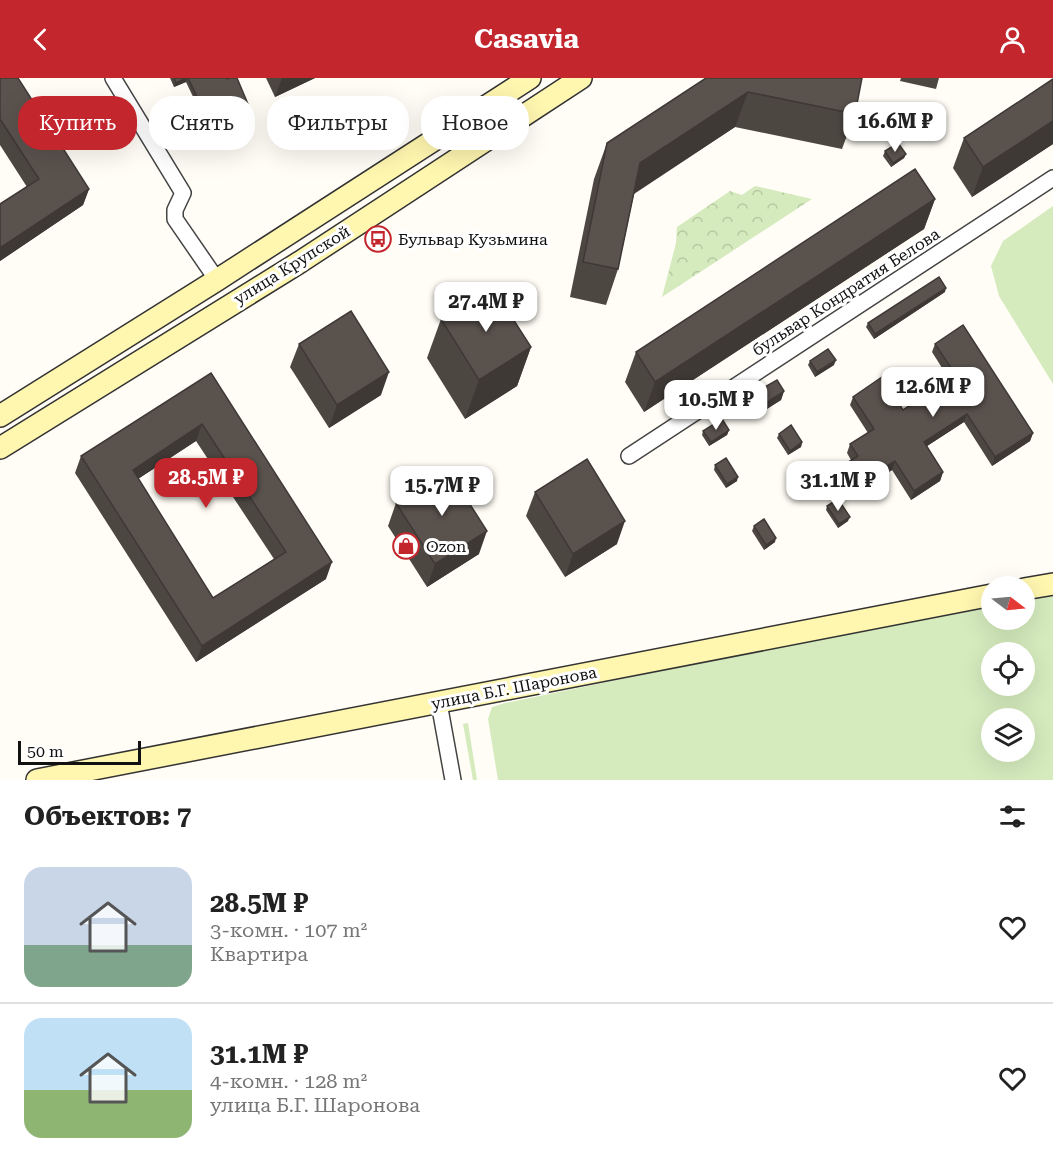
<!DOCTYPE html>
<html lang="ru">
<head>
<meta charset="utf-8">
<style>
	body { margin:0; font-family:"Roboto Serif",serif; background:#f6f6f6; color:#222; height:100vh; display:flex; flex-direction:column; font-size:22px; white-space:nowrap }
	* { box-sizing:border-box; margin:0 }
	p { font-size:20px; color:#767676 }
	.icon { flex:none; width:33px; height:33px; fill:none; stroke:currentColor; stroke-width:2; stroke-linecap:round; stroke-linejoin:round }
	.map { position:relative; height:702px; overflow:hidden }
	.details { display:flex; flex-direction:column; background:#fff; flex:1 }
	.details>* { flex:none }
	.hud { position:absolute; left:18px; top:18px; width:600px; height:54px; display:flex; gap:12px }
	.needle { width:39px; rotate:106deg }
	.fabs { position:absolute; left:981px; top:498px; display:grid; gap:12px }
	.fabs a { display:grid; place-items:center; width:54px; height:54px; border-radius:50%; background:#fff; box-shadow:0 6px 24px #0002; font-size:30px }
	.scale { position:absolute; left:18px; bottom:15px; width:123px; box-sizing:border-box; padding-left:6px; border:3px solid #111; border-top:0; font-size:16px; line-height:21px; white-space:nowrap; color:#111; -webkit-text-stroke:4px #fff; paint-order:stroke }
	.price { position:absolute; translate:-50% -51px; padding:0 14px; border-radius:12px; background:#fff; color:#222; font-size:20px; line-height:39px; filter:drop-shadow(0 2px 3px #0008) }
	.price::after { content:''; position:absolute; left:50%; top:36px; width:18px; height:14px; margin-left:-9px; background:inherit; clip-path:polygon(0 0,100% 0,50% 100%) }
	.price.current { background:#c4262e; color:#fff }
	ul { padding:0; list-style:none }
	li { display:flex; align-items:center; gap:18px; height:150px; padding:0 24px }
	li+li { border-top:2px solid #e0e0e0 }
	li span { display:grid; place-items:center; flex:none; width:168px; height:120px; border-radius:18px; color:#555 }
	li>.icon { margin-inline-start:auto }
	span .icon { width:72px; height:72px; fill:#fffc; stroke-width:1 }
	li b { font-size:26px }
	h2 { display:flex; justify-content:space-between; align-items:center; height:72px; padding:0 24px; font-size:26px }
	.tag { padding:0 21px; border-radius:24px; background:#fff; box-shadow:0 6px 24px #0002; font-size:21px; line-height:54px }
	.tag.current { background:#c4262e; color:#fff }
	header { display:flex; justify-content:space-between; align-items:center; height:78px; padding:0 24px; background:#c4262e; color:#fff; font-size:27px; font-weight:700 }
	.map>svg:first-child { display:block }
	.grass { fill:#d5ebbd; fill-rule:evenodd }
	.park { fill:url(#park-crowns) }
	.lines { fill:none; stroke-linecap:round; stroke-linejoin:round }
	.minor-casing { stroke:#444; stroke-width:18 }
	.secondary-casing { stroke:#333; stroke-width:24 }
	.minor { stroke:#fff; stroke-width:15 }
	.secondary { stroke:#fff6b0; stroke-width:21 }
	.wall { fill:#4d4742; fill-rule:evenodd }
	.shaded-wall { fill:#3f3936 }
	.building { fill:#5a524d; stroke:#3f3936; stroke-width:1.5; fill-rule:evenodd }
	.labels { text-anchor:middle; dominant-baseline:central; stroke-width:6; stroke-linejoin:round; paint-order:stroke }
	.poi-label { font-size:16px; fill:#111; stroke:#fff; text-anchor:start }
	.street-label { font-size:16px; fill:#111; stroke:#fff }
</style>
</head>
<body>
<header><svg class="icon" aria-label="back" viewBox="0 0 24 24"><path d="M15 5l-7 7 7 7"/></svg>Casavia<svg class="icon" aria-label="person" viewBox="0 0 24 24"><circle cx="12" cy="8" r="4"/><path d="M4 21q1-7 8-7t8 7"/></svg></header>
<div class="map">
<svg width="1053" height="702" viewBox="0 0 1053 702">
	<defs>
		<pattern id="park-crowns" width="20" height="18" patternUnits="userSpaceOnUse" patternTransform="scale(1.5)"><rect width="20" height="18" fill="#d5ebbd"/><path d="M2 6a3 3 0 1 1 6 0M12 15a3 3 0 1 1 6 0" fill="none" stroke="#b6c8a1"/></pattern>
	</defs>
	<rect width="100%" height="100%" fill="#fffdf5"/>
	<path class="grass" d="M 1053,128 L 1053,306 L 999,218 L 991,188 L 1003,163 Z
		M 1053,517 L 1053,702 L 498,702 L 488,641 L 492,629 L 505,625 L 816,561 L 991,528 L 992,542 L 1024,542 L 1025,522 ZM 992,574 L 1024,574 L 1024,608 L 992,608 ZM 992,640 L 1024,640 L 1024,674 L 992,674 Z
		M 468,645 L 477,702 L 473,702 L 463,646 Z"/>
	<path class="park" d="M 755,108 L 812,121 L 662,219 L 676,165 L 677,149 L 730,113 L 742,117 Z"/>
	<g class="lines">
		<g class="minor-casing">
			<path id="minor" d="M 113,0 L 183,115 L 175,132 L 175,141 L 217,202
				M 629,378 L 1053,100
				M 439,625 L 453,702"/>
		</g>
		<g class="secondary-casing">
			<path id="secondary" d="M 0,338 L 217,202 L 530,0
				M 0,370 L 300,184 L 581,0
				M 1024,511 L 1053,506
				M 37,702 L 992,517"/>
		</g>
		<use href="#minor" class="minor"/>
		<use href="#secondary" class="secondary"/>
	</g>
	<path class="wall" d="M 0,0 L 89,111 L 83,127 L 0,183 L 0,126 L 27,109 L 0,67 Z
		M 170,0 L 226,0 L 248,26 L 247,30 L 197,54 L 187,33 L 188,28 L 196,25 L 186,4 L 174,9 Z
		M 266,0 L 315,0 L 275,19 Z
		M 706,0 L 855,36 L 842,71 L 735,49 L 634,116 L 618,191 L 606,227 L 570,219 L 594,101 L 607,65 Z
		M 901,0 L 939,0 L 936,11 L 900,3 Z
		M 1053,1 L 1053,66 L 972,119 L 953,90 L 964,60 Z
		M 885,73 L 906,76 L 904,80 L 891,89 L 883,78 Z
		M 935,121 L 924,151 L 644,334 L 625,304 L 636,274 Z
		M 945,214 L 874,261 L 866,249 L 868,245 Z
		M 441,241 L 531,269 L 517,308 L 465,341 L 427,280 Z
		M 299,266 L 381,317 L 329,350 L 290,289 Z
		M 935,266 L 1033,355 L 1030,363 L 992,388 L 964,344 L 927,368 L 943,394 L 940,403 L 911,422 L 892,392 L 868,407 L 866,404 L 839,422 L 848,443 L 838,450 L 826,432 L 827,428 L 835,422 L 824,406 L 828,397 L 851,382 L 847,375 L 850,366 L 868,355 L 850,327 L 853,319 L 903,332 L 949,301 L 932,274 Z
		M 810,283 L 834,287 L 815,299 L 808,287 Z
		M 211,295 L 326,501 L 196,584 L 75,395 L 81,378 ZM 196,363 L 274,481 L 213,520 L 138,401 Z
		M 758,313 L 784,313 L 781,322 L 762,334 L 755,322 Z
		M 729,352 L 727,357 L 709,368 L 702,357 L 703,353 Z
		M 779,356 L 802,364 L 801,369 L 788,377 L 777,360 Z
		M 715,387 L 737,403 L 726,410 L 714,392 Z
		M 535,414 L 617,466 L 565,499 L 526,438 Z
		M 396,425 L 479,476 L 427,509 L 388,448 Z
		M 754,448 L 775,464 L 764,472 L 752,453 Z"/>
	<path class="shaded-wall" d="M 186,0 L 187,0 L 186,4 L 174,9 L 176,5 Z
		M 282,0 L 315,0 L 275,19 Z
		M 748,14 L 735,49 L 627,120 L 640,85 Z
		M 248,26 L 247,30 L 197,54 L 198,49 Z
		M 1053,43 L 1053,66 L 972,119 L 983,89 Z
		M 906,76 L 904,80 L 891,89 L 893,85 Z
		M 89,111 L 83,127 L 0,183 L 0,170 Z
		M 935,121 L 924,151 L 644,334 L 655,304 Z
		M 946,210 L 945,214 L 874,261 L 875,256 Z
		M 531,269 L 517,308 L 465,341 L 479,302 Z
		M 836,282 L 834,287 L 815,299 L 817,294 Z
		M 389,294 L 381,317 L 329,350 L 337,327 Z
		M 784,313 L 781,322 L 762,334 L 766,325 Z
		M 967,336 L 964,344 L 921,372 L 924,364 Z
		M 202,346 L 196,363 L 127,408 L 133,392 Z
		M 729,352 L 727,357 L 709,368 L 711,364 Z
		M 1033,355 L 1030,363 L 992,388 L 995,379 Z
		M 802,364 L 801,369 L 788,377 L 790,373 Z
		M 895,383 L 892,392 L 868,407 L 871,398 Z
		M 943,394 L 940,403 L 911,422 L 914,413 Z
		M 869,396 L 866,404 L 836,424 L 839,415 Z
		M 738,399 L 737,403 L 726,410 L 727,406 Z
		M 850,439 L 848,443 L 838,450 L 839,446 Z
		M 625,443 L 617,466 L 565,499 L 573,476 Z
		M 487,453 L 479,476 L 427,509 L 435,486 Z
		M 776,460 L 775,464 L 764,472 L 766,467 Z
		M 332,484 L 326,501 L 196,584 L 202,568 Z"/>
	<path class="building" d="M 0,0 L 18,0 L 89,111 L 0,170 L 0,126 L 39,101 L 0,41 Z
		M 174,0 L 186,0 L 176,5 Z
		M 188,0 L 226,0 L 227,1 L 230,0 L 237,0 L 248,26 L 198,49 L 188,28 L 199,23 Z
		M 706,0 L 862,0 L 855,36 L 748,14 L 640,85 L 618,191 L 583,184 L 607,65 Z
		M 1053,1 L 1053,43 L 983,89 L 964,60 Z
		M 898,65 L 906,76 L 893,85 L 885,73 Z
		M 915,91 L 935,121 L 655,304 L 636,274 Z
		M 939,199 L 946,210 L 875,256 L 868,245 Z
		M 492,208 L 531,269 L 479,302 L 441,241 Z
		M 351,233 L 389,294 L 337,327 L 299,266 Z
		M 963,247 L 1033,355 L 995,379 L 967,336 L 924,364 L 943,394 L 914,413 L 895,383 L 871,398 L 869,396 L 839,415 L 828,397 L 858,378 L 850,366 L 874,351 L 853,319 L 882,299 L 903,332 L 956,297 L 935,266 Z
		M 828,271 L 836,282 L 817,294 L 810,283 Z
		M 211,295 L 332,484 L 202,568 L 81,378 ZM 202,346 L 286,474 L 213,520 L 133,392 Z
		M 777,302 L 784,313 L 766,325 L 758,313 Z
		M 722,341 L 729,352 L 711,364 L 703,353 Z
		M 791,347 L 802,364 L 790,373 L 779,356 Z
		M 726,380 L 738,399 L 727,406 L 715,387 Z
		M 587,381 L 625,443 L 573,476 L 535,414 Z
		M 448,392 L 487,453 L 435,486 L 396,425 Z
		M 838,421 L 850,439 L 839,446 L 827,428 Z
		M 764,441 L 776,460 L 766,467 L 754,448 Z"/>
	<defs>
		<g id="bus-ring" transform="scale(1.35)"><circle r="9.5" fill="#fff" stroke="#c4262e" stroke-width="1.5"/><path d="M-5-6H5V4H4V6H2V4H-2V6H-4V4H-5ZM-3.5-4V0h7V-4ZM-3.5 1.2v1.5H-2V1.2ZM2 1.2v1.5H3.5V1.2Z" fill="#c4262e"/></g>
		<g id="shop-ring" transform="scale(1.35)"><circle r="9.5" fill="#fff" stroke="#c4262e" stroke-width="1.5"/><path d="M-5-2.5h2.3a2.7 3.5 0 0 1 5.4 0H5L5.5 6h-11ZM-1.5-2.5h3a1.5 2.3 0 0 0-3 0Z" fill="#c4262e"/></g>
	</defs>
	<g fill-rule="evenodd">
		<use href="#bus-ring" x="378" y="161"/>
		<use href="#shop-ring" x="406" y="468"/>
	</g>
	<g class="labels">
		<g class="poi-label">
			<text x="398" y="161">Бульвар Кузьмина</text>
			<text x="426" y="468">Ozon</text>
		</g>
		<g class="street-label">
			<text transform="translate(292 187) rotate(-32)">улица Крупской</text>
			<text transform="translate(846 214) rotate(-33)">бульвар Кондратия Белова</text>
			<text transform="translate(514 610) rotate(-11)">улица Б.Г. Шаронова</text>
		</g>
	</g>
</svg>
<div class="fabs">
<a><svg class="needle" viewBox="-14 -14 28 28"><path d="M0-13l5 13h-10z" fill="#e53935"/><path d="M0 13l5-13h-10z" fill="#767676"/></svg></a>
<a><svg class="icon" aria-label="locate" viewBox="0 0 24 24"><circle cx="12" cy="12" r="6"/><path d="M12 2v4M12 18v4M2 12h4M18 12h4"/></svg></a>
<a><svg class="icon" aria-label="layers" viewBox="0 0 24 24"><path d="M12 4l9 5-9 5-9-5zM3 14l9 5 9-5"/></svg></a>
</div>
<div class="scale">50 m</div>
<b class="price" style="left:895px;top:75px">16.6M ₽</b>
<b class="price" style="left:486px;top:255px">27.4M ₽</b>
<b class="price" style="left:933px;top:340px">12.6M ₽</b>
<b class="price" style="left:716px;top:353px">10.5M ₽</b>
<b class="price current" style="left:206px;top:431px">28.5M ₽</b>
<b class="price" style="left:838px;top:434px">31.1M ₽</b>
<b class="price" style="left:442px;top:439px">15.7M ₽</b>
<div class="hud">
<a class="tag current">Купить</a>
<a class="tag">Снять</a>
<a class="tag">Фильтры</a>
<a class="tag">Новое</a>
</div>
</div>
<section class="details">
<h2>Объектов: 7<svg class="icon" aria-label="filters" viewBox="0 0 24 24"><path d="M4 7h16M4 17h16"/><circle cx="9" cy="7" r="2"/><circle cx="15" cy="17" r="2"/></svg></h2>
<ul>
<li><span style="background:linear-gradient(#c9d6e8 65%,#7fa58c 0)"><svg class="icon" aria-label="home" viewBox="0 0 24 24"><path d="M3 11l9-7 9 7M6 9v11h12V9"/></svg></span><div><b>28.5M ₽</b><p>3-комн. · 107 m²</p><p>Квартира</p></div><svg class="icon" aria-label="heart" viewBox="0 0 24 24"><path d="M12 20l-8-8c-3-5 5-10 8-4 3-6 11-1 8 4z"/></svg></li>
<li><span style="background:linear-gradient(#bfe0f5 60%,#8fb573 0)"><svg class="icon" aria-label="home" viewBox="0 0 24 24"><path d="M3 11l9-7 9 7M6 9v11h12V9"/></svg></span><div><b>31.1M ₽</b><p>4-комн. · 128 m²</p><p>улица Б.Г. Шаронова</p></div><svg class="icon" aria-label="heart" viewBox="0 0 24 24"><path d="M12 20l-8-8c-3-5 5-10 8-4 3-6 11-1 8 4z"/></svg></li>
</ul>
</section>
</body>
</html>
